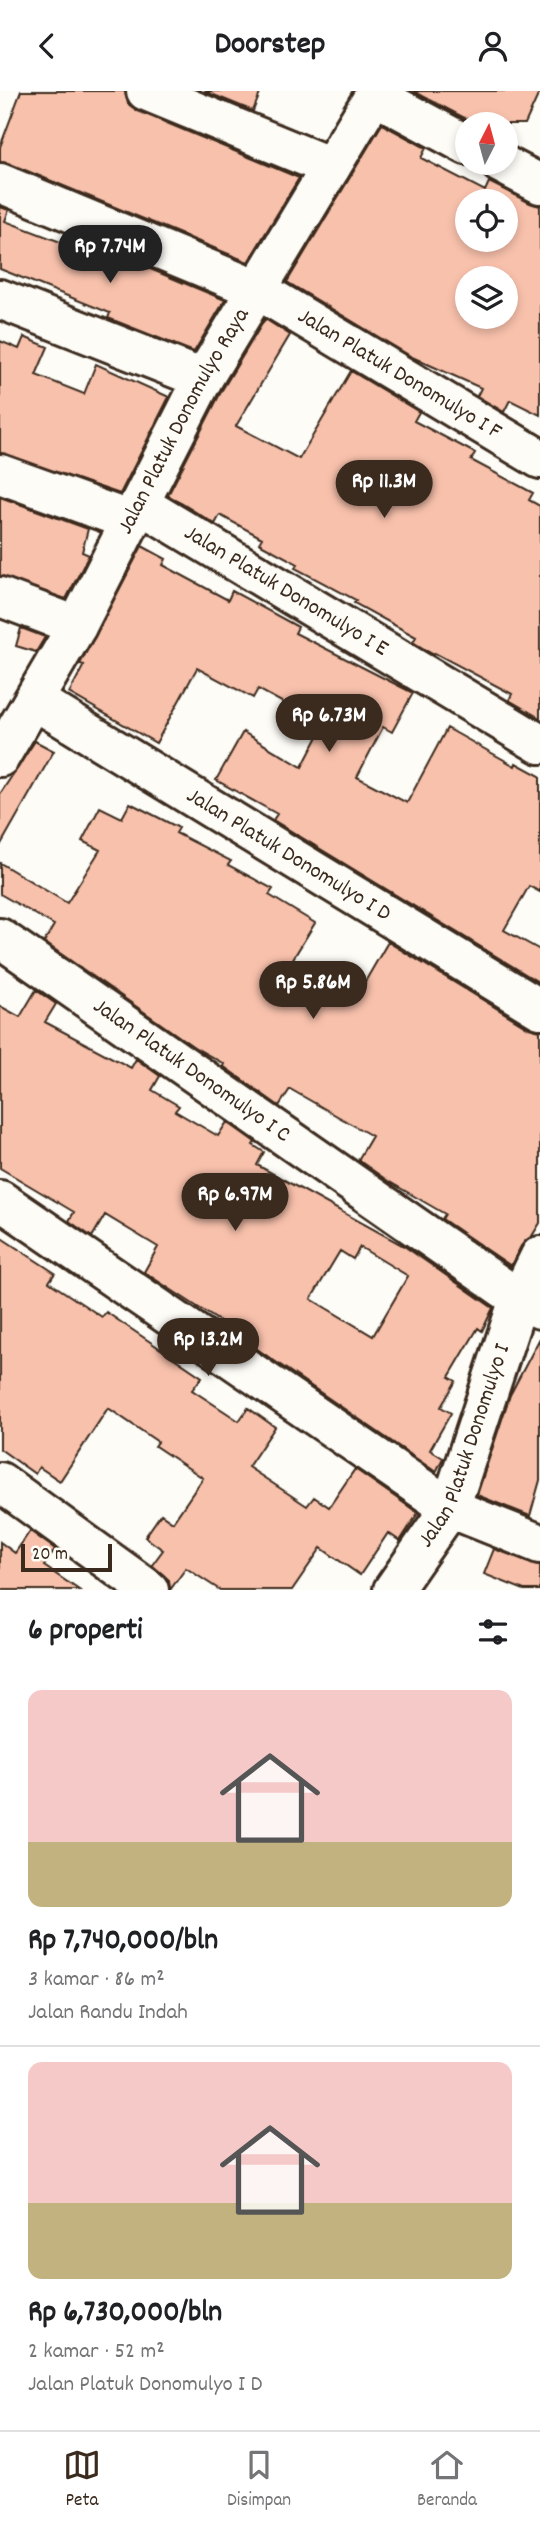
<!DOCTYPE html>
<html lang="id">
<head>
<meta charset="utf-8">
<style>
	body { margin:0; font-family:Dekko,sans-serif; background:#f2f2f2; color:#202124; height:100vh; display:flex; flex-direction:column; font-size:26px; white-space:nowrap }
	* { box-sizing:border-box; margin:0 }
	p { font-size:23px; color:#757577 }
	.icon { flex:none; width:38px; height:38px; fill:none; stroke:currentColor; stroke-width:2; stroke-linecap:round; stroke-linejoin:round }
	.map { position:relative; height:1499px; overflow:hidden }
	.sheet { display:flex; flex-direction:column; background:#fff; flex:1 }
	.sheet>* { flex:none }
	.needle { width:46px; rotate:6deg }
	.fabs { position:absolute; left:455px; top:21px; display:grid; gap:14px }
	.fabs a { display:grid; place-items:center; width:63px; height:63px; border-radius:50%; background:#fff; box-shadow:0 4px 10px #0003; font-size:35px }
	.scale { position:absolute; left:21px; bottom:18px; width:91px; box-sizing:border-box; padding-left:7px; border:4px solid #3b2a1e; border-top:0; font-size:19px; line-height:24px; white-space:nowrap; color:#3b2a1e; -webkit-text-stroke:5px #fdfcf7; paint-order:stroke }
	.price { position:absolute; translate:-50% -60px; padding:0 16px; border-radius:24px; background:#3b2a1e; color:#fff; font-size:23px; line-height:46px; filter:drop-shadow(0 2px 4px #0008) }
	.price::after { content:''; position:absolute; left:50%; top:42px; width:21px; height:16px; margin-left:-10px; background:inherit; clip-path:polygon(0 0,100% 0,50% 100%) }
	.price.active { background:#222; color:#fff }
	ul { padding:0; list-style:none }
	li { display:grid; align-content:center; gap:14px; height:371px; padding:0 28px }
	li+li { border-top:2px solid #e0e0e0 }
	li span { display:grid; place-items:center; height:217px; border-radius:14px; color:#555 }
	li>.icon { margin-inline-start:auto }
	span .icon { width:126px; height:126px; fill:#fffc; stroke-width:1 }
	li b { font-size:30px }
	h2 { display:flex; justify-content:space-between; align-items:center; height:84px; padding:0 28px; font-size:30px }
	header { display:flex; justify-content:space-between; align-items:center; height:91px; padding:0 28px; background:#fff; font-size:32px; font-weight:800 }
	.tabs { display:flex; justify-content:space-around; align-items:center; height:98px; border-top:2px solid #e0e0e0; background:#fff; font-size:19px; color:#757577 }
	.tabs a { display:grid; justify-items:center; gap:4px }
	.tabs .active { color:#3b2a1e }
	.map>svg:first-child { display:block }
	.building { fill:#f8c1ac; stroke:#3b2a1e; stroke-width:2; fill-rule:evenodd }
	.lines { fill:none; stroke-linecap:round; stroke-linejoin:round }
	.minor-casing { stroke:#3b2a1e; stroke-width:44 }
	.minor { stroke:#fdfcf7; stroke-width:38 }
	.labels { text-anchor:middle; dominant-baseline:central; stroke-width:5; stroke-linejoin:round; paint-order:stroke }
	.street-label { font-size:23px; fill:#3b2a1e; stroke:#fdfcf7 }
</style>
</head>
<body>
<header><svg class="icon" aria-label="back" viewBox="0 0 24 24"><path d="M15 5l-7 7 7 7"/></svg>Doorstep<svg class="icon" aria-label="person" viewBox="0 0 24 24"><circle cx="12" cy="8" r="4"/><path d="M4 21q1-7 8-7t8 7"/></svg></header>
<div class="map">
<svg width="540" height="1499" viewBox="0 0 540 1499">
	<rect width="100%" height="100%" fill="#fdfcf7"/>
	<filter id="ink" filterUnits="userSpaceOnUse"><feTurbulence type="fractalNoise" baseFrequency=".0143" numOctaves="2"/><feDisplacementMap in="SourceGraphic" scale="14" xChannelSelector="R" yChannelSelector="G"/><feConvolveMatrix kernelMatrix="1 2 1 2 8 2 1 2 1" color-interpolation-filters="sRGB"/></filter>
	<g filter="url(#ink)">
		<path class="building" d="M 21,0 L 125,0 L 128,13 L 138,20 L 299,87 L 248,171 L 8,72 L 0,71 L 0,56 Z
			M 204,0 L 261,0 L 253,20 Z
			M 413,0 L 540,0 L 525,33 L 476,33 Z
			M 382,33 L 426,57 L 421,67 L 485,100 L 489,91 L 530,112 L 540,115 L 540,324 L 510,309 L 504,321 L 477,305 L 481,297 L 412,266 L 287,191 ZM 467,110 L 506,110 L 506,149 L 467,149 ZM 467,187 L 506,187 L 506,226 L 467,226 Z
			M 0,116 L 9,119 L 5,130 L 71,155 L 75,147 L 225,209 L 194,261 L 108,227 L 110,222 L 0,178 Z
			M 265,228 L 290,244 L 236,335 L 299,368 L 351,280 L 419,321 L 414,330 L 475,362 L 471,369 L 533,402 L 529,409 L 540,415 L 540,627 L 509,609 L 512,603 L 435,562 L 434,564 L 413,551 L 416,546 L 354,512 L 356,509 L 295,477 L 298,473 L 259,452 L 262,447 L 220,424 L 215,433 L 168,404 L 222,299 Z
			M 24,246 L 48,256 L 36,284 L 84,303 L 96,273 L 169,306 L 120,403 L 0,362 L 0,250 L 19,258 Z
			M 0,406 L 88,438 L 82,461 L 89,464 L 66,508 L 0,485 Z
			M 142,455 L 166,468 L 163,474 L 228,509 L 232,500 L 298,536 L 295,542 L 413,602 L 392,641 L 383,636 L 357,686 L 407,712 L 447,637 L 515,675 L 516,672 L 540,685 L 540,801 L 529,795 L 504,839 L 540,859 L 540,892 L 273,729 L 277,723 L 216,689 L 243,641 L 302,676 L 324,634 L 258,598 L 253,607 L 197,577 L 156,652 L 69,602 L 84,574 L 80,573 Z
			M 21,537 L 45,546 L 36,561 L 16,555 Z
			M 35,650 L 54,660 L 0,755 L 0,703 Z
			M 130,712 L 179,737 L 176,742 L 231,770 L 228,774 L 273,798 L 269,804 L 315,832 L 291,871 L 355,908 L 388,851 L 529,937 L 540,940 L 540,1132 L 532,1145 L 521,1155 L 511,1175 L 442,1128 L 445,1123 L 388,1090 L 358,1069 L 372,1045 L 290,998 L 279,1015 L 223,975 L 224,973 L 194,956 L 44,851 L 54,834 L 0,803 L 0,772 L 67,812 L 100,759 L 82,750 L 100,716 L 122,727 Z
			M 36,899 L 56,913 L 45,931 L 131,977 L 136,968 L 160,985 L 152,999 L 179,1015 L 175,1020 L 218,1045 L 227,1031 L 255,1051 L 253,1054 L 264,1061 L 257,1074 L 404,1155 L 493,1217 L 482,1240 L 478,1237 L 449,1286 L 456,1290 L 441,1316 L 451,1322 L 430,1359 L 443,1367 L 436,1381 L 238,1245 L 239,1243 L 144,1181 L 158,1156 L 105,1124 L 92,1146 L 69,1130 L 74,1121 L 0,1077 L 0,915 L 20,926 ZM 360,1156 L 408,1185 L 373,1245 L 311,1208 L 340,1160 L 353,1168 Z
			M 0,1146 L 55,1182 L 49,1191 L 102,1226 L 106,1221 L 202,1286 L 192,1299 L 239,1330 L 248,1317 L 275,1336 L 248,1376 L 307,1415 L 314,1406 L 329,1416 L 355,1378 L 418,1422 L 400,1450 L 388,1442 L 360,1484 L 321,1457 L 292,1499 L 220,1499 L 186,1477 L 170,1499 L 169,1489 L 152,1474 L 163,1459 L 145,1446 L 161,1423 L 173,1431 L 203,1387 L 155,1355 L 158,1351 L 108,1317 L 60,1390 L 39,1376 L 35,1383 L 0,1358 Z
			M 540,1247 L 540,1389 L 530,1425 L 477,1404 L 510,1304 Z
			M 30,1440 L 55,1458 L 44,1475 L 79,1499 L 0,1499 L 0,1451 L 15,1462 Z
			M 494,1458 L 540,1474 L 540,1499 L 524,1499 L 484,1483 Z"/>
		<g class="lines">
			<g class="minor-casing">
				<g id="minor">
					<path d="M 146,0 L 331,76"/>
					<path d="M 374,4 L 467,54"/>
					<path d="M 500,72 L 540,93"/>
					<path id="s1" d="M 0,92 L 258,199 L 540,368"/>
					<path d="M 0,208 L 203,288"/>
					<path d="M 0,383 L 131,430"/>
					<path id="s2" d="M 140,413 L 540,653"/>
					<path d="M 0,506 L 77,535"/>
					<path id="s3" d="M 34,609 L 540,918"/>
					<path id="s4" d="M 0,666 L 77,535 L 203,288 L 377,0"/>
					<path id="s5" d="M 0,847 L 519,1208 L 540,1218"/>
					<path d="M 0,1109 L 450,1417 L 540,1453"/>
					<path d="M 0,1391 L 149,1499"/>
					<path id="s6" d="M 393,1499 L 450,1417 L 519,1208 L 540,1165"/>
				</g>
			</g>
			<use href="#minor" class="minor"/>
		</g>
	</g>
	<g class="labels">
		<g class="street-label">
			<text stroke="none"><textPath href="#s1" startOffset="444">Jalan Platuk Donomulyo I F</textPath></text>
			<text stroke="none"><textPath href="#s4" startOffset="383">Jalan Platuk Donomulyo Raya</textPath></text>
			<text stroke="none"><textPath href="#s2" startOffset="170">Jalan Platuk Donomulyo I E</textPath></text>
			<text stroke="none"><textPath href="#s3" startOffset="298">Jalan Platuk Donomulyo I D</textPath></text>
			<text stroke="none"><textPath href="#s5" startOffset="233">Jalan Platuk Donomulyo I C</textPath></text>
			<text stroke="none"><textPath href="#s6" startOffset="163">Jalan Platuk Donomulyo I</textPath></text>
		</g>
	</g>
</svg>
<div class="fabs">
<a><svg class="needle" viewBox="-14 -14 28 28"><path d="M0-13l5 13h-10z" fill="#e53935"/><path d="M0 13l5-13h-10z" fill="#757577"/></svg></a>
<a><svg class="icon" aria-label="locate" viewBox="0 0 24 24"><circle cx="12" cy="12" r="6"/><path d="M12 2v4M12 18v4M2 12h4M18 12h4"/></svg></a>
<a><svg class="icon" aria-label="layers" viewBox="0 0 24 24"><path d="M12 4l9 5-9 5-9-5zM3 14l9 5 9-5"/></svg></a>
</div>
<div class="scale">20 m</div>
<b class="price active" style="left:110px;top:194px">Rp 7.74M</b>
<b class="price" style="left:384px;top:429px">Rp 11.3M</b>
<b class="price" style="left:329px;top:663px">Rp 6.73M</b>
<b class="price" style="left:313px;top:930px">Rp 5.86M</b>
<b class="price" style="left:235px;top:1142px">Rp 6.97M</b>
<b class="price" style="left:208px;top:1287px">Rp 13.2M</b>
</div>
<section class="sheet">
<h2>6 properti<svg class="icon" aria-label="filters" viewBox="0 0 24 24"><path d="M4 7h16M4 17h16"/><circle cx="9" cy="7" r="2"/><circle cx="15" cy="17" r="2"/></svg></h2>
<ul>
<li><span style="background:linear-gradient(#f6c9c9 70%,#c2b280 0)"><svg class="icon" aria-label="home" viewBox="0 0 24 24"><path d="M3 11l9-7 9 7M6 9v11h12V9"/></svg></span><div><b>Rp 7,740,000/bln</b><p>3 kamar · 86 m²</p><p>Jalan Randu Indah</p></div></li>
<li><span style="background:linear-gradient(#f6c9c9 65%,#c2b280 0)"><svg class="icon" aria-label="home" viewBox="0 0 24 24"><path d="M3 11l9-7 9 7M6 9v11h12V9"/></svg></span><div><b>Rp 6,730,000/bln</b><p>2 kamar · 52 m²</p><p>Jalan Platuk Donomulyo I D</p></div></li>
</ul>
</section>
<nav class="tabs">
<a class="active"><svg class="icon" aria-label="map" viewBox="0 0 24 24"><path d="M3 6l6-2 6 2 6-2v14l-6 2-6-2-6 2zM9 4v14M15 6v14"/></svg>Peta</a>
<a><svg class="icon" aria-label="saved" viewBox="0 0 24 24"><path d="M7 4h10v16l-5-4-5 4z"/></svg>Disimpan</a>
<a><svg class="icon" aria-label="home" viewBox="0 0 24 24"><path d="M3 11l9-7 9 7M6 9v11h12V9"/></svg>Beranda</a>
</nav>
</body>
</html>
